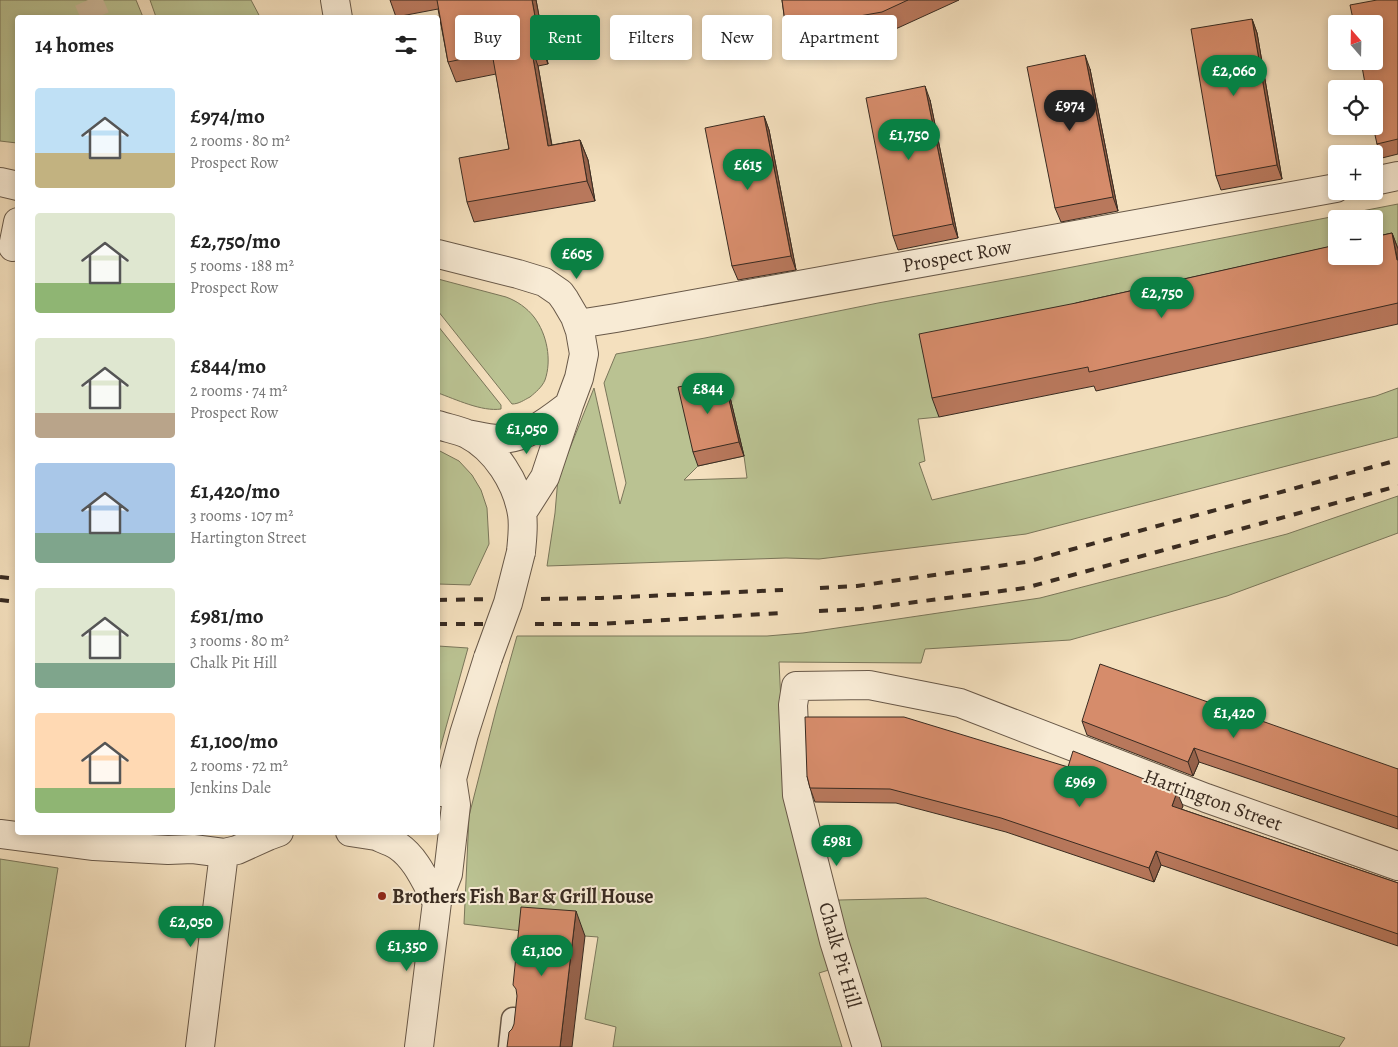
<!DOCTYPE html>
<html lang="en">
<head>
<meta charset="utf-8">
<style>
	body { margin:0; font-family:Alegreya,serif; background:#f6f6f6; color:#222; height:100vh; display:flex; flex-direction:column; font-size:19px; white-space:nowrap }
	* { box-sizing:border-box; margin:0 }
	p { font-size:16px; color:#767676 }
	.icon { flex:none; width:28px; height:28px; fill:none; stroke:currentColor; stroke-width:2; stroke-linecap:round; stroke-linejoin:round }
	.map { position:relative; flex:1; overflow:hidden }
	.side { position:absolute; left:15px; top:15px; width:425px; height:820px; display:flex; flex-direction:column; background:#fff; border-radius:5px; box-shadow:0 2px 8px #0003 }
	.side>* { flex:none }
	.guide { position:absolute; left:455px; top:15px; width:475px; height:45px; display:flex; gap:10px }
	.needle { width:32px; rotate:340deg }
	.fabs { position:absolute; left:1328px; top:15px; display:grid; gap:10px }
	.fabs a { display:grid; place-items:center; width:55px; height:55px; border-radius:5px; background:#fff; box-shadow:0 2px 8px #0003; font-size:25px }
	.price { position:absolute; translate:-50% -42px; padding:0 11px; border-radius:18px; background:#0b8043; color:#fff; font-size:16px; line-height:32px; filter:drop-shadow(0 1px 2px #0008) }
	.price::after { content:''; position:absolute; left:50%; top:30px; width:15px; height:11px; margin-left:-8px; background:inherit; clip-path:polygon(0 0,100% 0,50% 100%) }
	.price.current { background:#222; color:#fff }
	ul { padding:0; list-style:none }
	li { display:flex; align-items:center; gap:15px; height:125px; padding:0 20px }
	li span { display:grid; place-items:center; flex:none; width:140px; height:100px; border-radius:5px; color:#555 }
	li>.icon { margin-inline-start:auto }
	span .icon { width:60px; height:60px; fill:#fffc; stroke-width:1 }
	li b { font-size:21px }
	h2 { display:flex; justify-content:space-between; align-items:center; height:60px; padding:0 20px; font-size:21px }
	.tag { padding:0 18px; border-radius:5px; background:#fff; box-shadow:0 2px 8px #0003; font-size:18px; line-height:45px }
	.tag.current { background:#0b8043; color:#fff }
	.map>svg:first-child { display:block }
	.green { fill:#bac292; stroke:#7a765a; fill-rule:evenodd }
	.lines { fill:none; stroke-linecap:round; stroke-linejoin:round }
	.minor-tunnel { stroke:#cfbc9f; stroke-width:28; stroke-dasharray:28 14; stroke-linecap:butt }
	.service-casing { stroke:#685848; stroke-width:25 }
	.minor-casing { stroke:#685848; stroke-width:30 }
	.service { stroke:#f8ebd5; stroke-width:22 }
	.minor { stroke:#f8ebd5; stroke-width:28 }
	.rail { stroke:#392b21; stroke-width:4; stroke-dasharray:9 9; stroke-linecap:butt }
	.minor-bridge-casing { stroke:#685848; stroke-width:30; stroke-linecap:butt }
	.minor-bridge { stroke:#f8ebd5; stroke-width:28 }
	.wall { fill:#b8785c; stroke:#392b21 }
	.shaded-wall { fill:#96624b; stroke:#392b21 }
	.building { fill:#d68c6b; stroke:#392b21 }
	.poi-dot { fill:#8f2418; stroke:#f8ebd5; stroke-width:2 }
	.labels { text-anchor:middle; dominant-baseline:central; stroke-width:4; stroke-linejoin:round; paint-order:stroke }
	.street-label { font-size:20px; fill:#392b21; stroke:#f8ebd5 }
	.poi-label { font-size:20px; font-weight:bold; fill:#392b21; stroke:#f8ebd5; text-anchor:start }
</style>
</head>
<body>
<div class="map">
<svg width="1398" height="1047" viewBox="0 0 1398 1047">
	<rect width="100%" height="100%" fill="#f4e0be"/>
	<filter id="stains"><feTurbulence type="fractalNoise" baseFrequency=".004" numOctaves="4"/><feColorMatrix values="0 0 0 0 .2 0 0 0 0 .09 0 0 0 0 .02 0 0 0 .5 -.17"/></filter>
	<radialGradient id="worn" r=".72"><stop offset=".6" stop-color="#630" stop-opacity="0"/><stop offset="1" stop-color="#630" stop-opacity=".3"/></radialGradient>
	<path class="green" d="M 0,0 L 136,0 L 143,17 L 18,18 L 17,143 L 0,141 Z
		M 150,0 L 251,0 L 260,17 L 156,17 Z
		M 1398,204 L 1398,252 L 926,354 L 939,417 L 918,419 L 925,461 L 919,463 L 932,500 L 1376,396 L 1398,388 L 1398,437 L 1026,534 L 819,559 L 786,558 L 547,566 L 555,513 L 558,478 L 594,388 L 620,504 L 626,483 L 604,383 L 616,354 L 705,338 L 878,303 L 1026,276 ZM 1336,219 L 1374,219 L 1374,256 L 1336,256 ZM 744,456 L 747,478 L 684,480 L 698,466 Z
		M 438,279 L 506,297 C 517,301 527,308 534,317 C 547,334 552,360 545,380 C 542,387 536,392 530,397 C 524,400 519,404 512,404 L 438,311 Z
		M 438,326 L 501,405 L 501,409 C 482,412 455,399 438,393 Z
		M 438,450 L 459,461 L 472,475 L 481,490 L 487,508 L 489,544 L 470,585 L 438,584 Z
		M 1398,496 L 1398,533 L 1227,596 L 1070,640 L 925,649 L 921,663 L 779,662 L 783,743 L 832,969 L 819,973 L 842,1047 L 613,1047 L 616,1027 L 585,1019 L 598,937 L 530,932 L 464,924 L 469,816 L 496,710 L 517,636 L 767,636 L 803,633 L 1040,598 L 1287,534 Z
		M 438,646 L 468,648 L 438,756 Z
		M 0,859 L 58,868 L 29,1047 L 0,1047 Z
		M 926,898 L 1345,1038 L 1339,1047 L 872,1047 L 834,941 L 839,900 Z"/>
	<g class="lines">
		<path class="minor-tunnel" d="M 88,0 L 96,18"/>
		<g class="service-casing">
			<path id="service" d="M 510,1047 L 513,1019"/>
		</g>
		<g class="minor-casing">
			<path id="minor" d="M 335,0 L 338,18
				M 1374,181 L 1398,176
				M 0,182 L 18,186
				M 13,247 L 18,222
				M 438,254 L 518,274 L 544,282 L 560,293 L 565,300 L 575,317 L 580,331 L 584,354 L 579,378 L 569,405 L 545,477 L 522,513
				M 578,324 L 616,318 L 1336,188
				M 438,425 C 447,428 458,430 467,434 C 496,449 517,483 522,514 C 524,526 522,540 521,552
				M 467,434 C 478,436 488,439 499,439 C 526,439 548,421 569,405
				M 441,792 L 452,779 L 464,734 L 488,658
				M 350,832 L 376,836 L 391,832
				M 0,834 L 94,846 L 168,850 L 193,849 L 224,853 L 237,850 L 268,836 L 279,832
				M 376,836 C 383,839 392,842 398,846 C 417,859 426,883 437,902
				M 200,1047 L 224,853
				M 419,1047 L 437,902 L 448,874 L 456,805 L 452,779
				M 867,1047 L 834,941 L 797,795 L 793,705 L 796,686 L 869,685 L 960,703 L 1206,798 L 1398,866"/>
		</g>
		<use href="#service" class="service"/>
		<use href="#minor" class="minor"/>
		<path class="rail" d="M 0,577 L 18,579
			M 820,588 L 857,586 L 1026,562 L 1398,460
			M 541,599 L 601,598 L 783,590
			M 0,600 L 18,602
			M 438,600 L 492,599
			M 819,611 L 861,609 L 1025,588 L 1398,486
			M 438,624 L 484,624
			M 535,624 L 599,624 L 781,613"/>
		<g class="minor-bridge-casing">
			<path id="minor-bridge" d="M 488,658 L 508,603 L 521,552"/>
		</g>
		<use href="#minor-bridge" class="minor-bridge"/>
	</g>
	<path class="wall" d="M 390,0 L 536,0 L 548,64 L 538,66 L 552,145 L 580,140 L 588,160 L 595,201 L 474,222 L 467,202 L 509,149 L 496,74 L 456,82 L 448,62 L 438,9 L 396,17 Z
		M 782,0 L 959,0 L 889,32 L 794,49 L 786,29 Z
		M 1398,0 L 1398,154 L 1382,158 L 1377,144 Z
		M 1252,19 L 1257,33 L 1282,179 L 1221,190 L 1216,176 Z
		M 1090,69 L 1118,211 L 1061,222 L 1055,208 Z
		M 930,100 L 958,238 L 898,250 L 893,236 Z
		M 764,116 L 769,130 L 796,270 L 738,280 L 732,266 Z
		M 1392,233 L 1398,249 L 1398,324 L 1096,391 L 1094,386 L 939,417 L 932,398 L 1076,303 Z
		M 729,393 L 744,456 L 698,466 L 693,452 Z
		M 1082,721 L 1398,769 L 1398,829 L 1199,762 L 1193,776 L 1087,735 Z
		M 807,776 L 1183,806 L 1181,809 L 1398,883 L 1398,946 L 1161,865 L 1154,882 L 1006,832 L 896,803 L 815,802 L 810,788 Z"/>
	<path class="shaded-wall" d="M 532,0 L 536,0 L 548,64 L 540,44 Z
		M 1252,19 L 1257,33 L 1282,179 L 1277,165 Z
		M 531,46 L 538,66 L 555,165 L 548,146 Z
		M 1085,55 L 1090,69 L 1118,211 L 1113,197 Z
		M 925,86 L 930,100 L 958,238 L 953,224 Z
		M 764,116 L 769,130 L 796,270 L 791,256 Z
		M 580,140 L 588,160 L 595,201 L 587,181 Z
		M 1392,233 L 1398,249 L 1398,262 Z
		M 724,379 L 729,393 L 744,456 L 739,442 Z
		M 1194,748 L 1199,762 L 1193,776 L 1188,762 Z
		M 1177,792 L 1183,806 L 1177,820 L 1172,806 Z
		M 1156,851 L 1161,865 L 1154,882 L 1149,868 Z
		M 576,911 L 585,936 L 572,1047 L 560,1047 Z"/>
	<path class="building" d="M 437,0 L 532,0 L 540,44 L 531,46 L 548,146 L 580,140 L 587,181 L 467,202 L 459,158 L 509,149 L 492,53 L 448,62 Z
		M 782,0 L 908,0 L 882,12 L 786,29 Z
		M 1377,0 L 1398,0 L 1398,139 L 1377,144 L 1373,126 L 1374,89 L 1366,89 L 1361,61 L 1374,61 L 1374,24 L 1354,24 L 1350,5 Z
		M 1252,19 L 1277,165 L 1216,176 L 1191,29 Z
		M 1085,55 L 1113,197 L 1055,208 L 1027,67 Z
		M 925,86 L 953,224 L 893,236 L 866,98 Z
		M 764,116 L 791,256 L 732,266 L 705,128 Z
		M 1392,233 L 1397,260 L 1398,260 L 1398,303 L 1089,372 L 1088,367 L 932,398 L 919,334 L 1076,303 L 1336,245 L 1336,256 L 1374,256 L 1374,237 Z
		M 724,379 L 739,442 L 693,452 L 678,387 Z
		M 1100,664 L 1398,769 L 1398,817 L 1194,748 L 1188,762 L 1082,721 Z
		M 805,717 L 904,717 L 1068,767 L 1073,751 L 1177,792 L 1172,806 L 1398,883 L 1398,934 L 1156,851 L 1149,868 L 1001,818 L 890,789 L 810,788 L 807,776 Z
		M 521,907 L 576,911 L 560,1047 L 507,1047 L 509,1032 L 512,1029 L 514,1024 L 517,996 L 516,989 L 513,985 Z"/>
	<circle class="poi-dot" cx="382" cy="896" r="5"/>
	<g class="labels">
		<g class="street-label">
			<text transform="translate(957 256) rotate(-10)">Prospect Row</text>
			<text transform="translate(1213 800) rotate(20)">Hartington Street</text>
			<text transform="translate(840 955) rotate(74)">Chalk Pit Hill</text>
		</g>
		<g class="poi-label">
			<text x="392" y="896">Brothers Fish Bar &amp; Grill House</text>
		</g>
	</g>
	<rect width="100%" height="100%" filter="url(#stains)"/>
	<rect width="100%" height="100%" fill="url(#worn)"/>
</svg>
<div class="fabs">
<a><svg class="needle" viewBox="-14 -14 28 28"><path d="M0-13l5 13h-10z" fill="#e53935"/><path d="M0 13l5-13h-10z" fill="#767676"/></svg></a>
<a><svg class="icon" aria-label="locate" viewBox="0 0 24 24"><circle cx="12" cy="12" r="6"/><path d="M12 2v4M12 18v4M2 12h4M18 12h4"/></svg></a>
<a>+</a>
<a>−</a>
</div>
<b class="price" style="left:1234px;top:97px">£2,060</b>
<b class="price current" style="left:1070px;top:132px">£974</b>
<b class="price" style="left:909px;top:161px">£1,750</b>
<b class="price" style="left:748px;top:191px">£615</b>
<b class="price" style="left:577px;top:280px">£605</b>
<b class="price" style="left:1162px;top:319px">£2,750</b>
<b class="price" style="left:708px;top:415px">£844</b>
<b class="price" style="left:527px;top:455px">£1,050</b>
<b class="price" style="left:1234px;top:739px">£1,420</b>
<b class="price" style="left:1080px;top:808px">£969</b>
<b class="price" style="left:837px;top:867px">£981</b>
<b class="price" style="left:191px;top:948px">£2,050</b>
<b class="price" style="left:407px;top:972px">£1,350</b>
<b class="price" style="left:542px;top:977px">£1,100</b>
<div class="guide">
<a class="tag">Buy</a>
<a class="tag current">Rent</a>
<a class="tag">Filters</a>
<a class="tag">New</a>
<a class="tag">Apartment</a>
</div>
<section class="side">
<h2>14 homes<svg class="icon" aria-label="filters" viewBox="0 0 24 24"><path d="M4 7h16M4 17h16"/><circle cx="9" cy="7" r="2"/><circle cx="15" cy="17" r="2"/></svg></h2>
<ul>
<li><span style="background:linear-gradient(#bfe0f5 65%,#c2b280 0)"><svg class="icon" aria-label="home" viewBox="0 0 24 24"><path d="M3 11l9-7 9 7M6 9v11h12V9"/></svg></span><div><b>£974/mo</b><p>2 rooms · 80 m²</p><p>Prospect Row</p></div></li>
<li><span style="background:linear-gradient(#dfe7d0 70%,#8fb573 0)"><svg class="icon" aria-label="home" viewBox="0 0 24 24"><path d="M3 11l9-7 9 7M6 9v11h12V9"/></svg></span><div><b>£2,750/mo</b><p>5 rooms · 188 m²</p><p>Prospect Row</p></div></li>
<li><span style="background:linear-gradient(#dfe7d0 75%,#b9a48a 0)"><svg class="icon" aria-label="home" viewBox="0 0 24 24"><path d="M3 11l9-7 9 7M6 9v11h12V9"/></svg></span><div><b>£844/mo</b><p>2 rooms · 74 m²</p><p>Prospect Row</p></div></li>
<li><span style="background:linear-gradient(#a9c7e8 70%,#7fa58c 0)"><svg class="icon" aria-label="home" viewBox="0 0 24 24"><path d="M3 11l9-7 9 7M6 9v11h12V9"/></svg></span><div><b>£1,420/mo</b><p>3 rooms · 107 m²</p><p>Hartington Street</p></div></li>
<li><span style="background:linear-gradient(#dfe7d0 75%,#7fa58c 0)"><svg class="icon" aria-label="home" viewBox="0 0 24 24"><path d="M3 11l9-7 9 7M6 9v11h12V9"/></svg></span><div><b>£981/mo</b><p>3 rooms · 80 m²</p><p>Chalk Pit Hill</p></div></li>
<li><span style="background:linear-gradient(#ffd9b3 75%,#8fb573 0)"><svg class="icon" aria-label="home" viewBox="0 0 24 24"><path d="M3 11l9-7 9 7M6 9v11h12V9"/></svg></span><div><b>£1,100/mo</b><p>2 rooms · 72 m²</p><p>Jenkins Dale</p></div></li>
</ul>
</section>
</div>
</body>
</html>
